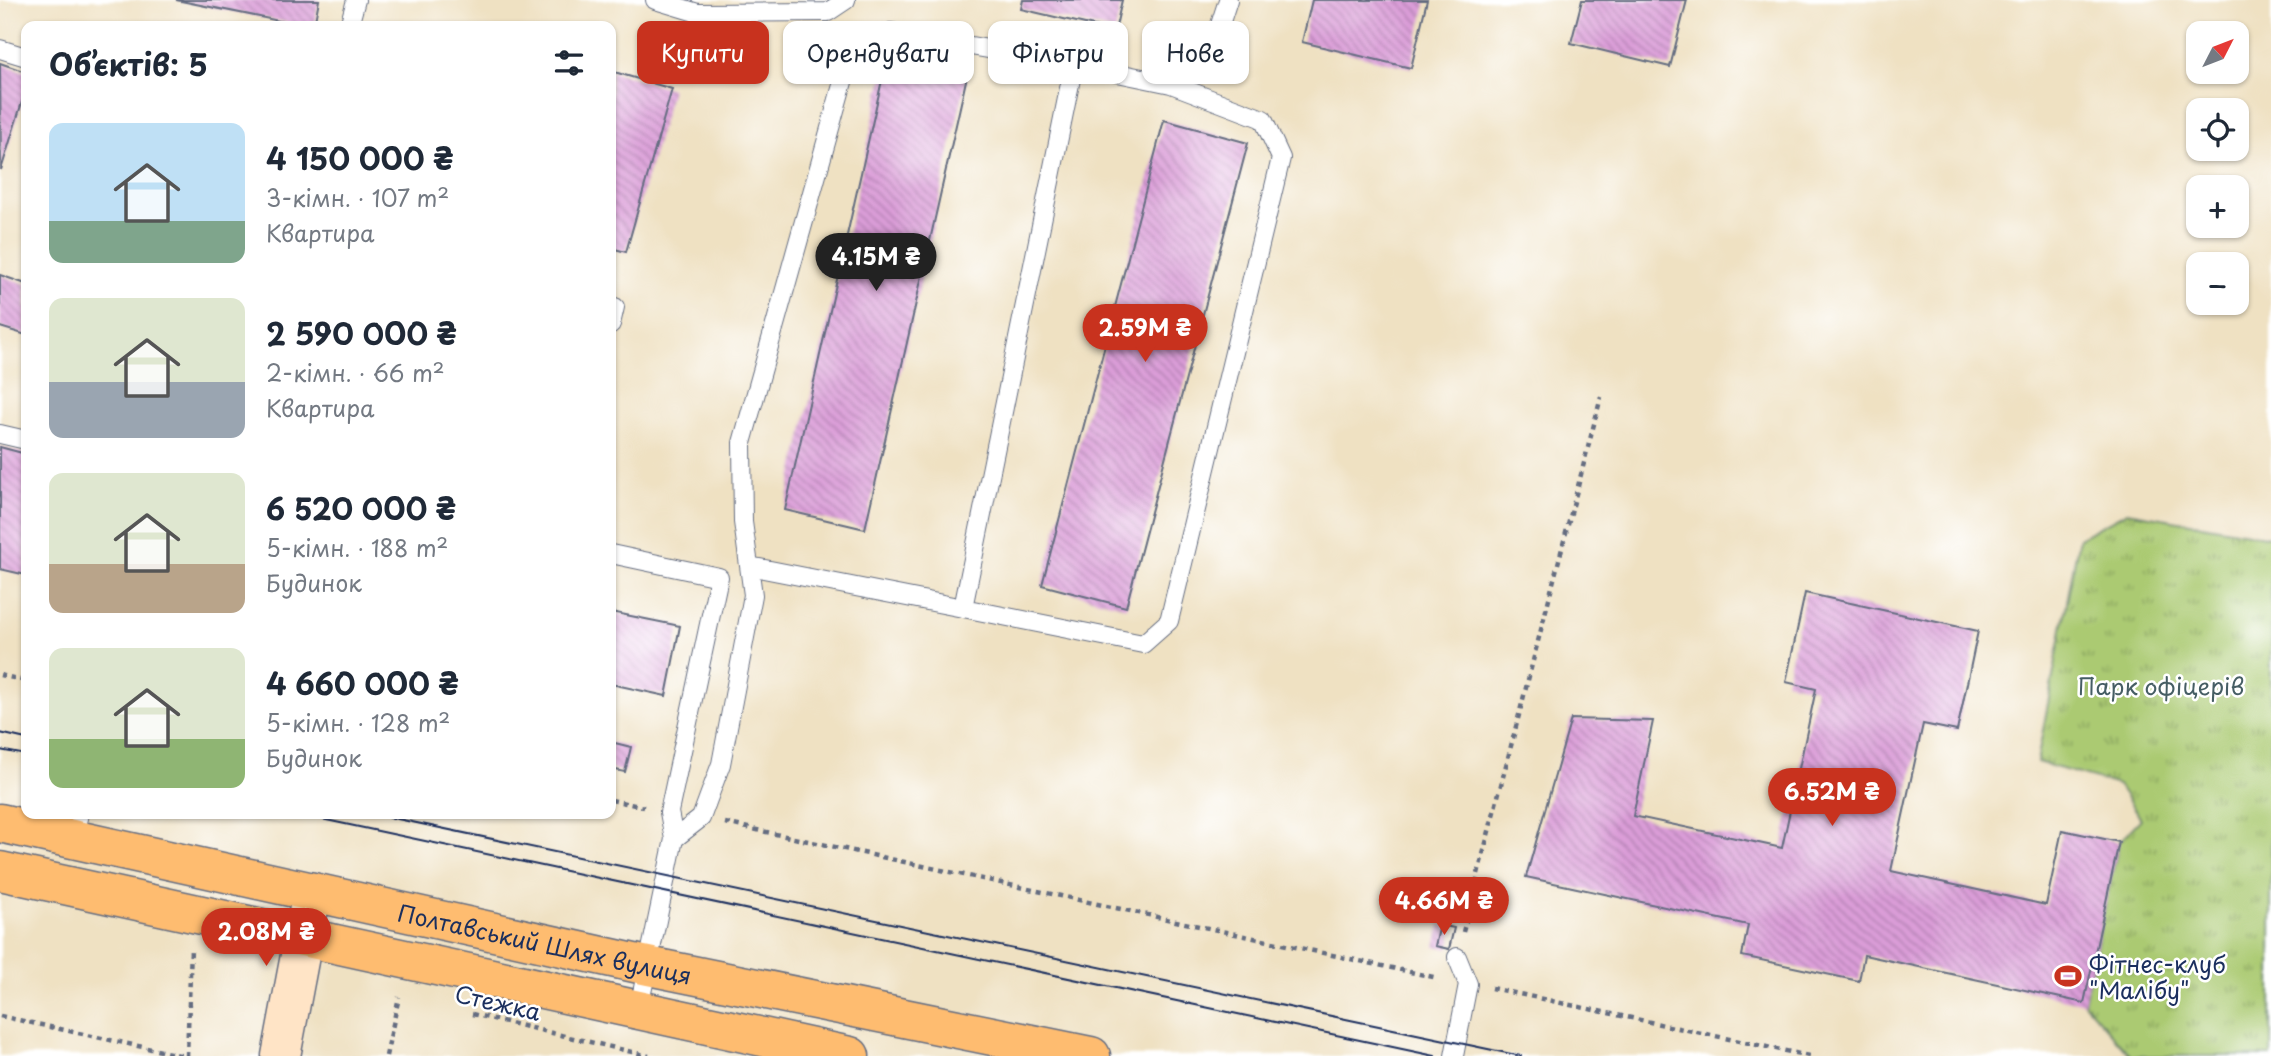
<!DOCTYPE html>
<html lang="uk">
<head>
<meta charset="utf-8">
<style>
	body { margin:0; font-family:"Playpen Sans",sans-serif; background:#f2f2f3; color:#1f2937; height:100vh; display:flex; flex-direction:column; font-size:26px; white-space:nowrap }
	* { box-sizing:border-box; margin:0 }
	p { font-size:23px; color:#747a83 }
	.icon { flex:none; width:38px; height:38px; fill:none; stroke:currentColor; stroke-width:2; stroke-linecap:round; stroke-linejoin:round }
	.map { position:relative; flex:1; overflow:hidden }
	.drawer { position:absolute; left:21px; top:21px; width:595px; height:798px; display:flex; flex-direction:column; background:#fff; border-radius:14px; box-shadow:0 2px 5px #0004 }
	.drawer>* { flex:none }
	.guide { position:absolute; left:637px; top:21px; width:665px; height:63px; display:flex; gap:14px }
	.needle { width:46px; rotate:48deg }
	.controls { position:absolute; left:2186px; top:21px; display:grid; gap:14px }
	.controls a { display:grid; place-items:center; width:63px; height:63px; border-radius:14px; background:#fff; box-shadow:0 2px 5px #0004; font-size:35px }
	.price { position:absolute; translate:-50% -60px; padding:0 16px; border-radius:24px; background:#c8321e; color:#fff; font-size:23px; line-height:46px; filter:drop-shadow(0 2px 4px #0008) }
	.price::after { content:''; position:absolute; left:50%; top:42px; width:21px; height:16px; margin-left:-10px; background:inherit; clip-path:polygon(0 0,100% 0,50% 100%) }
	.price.active { background:#222; color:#fff }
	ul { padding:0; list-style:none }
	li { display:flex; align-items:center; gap:21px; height:175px; padding:0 28px }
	li span { display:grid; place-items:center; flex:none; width:196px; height:140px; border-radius:14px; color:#555 }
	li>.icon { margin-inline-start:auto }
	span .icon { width:84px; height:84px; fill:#fffc; stroke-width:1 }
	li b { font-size:30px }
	h2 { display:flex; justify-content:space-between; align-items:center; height:84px; padding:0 28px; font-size:30px }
	.pill { padding:0 24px; border-radius:14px; background:#fff; box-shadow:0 2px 5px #0004; font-size:24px; line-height:63px }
	.pill.active { background:#c8321e; color:#fff }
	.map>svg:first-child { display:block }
	.park { fill:url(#park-tufts); stroke:#637c68; stroke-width:2 }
	.building { fill:url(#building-back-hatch) }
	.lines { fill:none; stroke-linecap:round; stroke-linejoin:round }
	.lane-casing { stroke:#656d81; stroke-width:20 }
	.secondary-casing { stroke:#656d81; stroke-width:41 }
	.primary-casing { stroke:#656d81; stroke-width:41 }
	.path { stroke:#656d81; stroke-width:4.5; stroke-dasharray:5 5; stroke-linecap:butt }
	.lane { stroke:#fff; stroke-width:18 }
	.secondary { stroke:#ffe4c6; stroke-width:38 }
	.primary { stroke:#febc70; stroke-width:38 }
	.tram { stroke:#1b2f5e; stroke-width:2 }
	.labels { text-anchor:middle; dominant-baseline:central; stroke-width:5; stroke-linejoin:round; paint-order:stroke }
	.park-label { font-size:23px; fill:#465e64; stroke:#fff }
	.street-label { font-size:23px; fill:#1b2f5e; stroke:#fff }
	.poi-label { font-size:23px; fill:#1b2f5e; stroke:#fff; text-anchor:start }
</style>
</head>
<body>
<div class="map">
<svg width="2271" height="1056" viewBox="0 0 2271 1056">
	<defs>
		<pattern id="park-tufts" width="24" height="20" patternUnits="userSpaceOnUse" patternTransform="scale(1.75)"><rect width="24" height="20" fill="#abca72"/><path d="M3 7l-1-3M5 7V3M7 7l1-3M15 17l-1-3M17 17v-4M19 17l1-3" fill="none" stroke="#8aa461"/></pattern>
		<pattern id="building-back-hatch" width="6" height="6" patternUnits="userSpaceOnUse" patternTransform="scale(1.75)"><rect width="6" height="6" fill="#db9dd8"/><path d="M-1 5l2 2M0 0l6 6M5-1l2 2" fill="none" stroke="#b180b2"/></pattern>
	</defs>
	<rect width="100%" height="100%" fill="#fff"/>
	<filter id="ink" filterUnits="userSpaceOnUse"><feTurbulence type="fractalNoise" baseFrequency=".0143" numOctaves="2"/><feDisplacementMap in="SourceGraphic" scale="14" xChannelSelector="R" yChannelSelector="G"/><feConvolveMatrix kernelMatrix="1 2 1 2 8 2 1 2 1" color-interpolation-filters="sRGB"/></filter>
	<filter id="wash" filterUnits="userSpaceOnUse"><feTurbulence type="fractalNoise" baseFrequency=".00686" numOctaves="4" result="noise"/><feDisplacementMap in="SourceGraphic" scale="28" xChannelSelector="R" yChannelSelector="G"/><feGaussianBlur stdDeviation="1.57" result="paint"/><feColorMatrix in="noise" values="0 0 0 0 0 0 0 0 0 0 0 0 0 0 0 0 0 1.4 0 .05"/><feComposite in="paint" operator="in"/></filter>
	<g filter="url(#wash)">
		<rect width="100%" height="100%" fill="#efe1c2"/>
		<path class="park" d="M 2127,512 L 2271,537 L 2271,1056 L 2131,1056 L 2084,1003 L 2119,842 L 2141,819 L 2118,785 L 2037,762 L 2079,538 Z"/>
		<g id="blocks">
			<path class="building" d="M 176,0 L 319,0 L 314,26 L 304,26 Z
				M 1023,0 L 1122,0 L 1115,31 L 1021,9 Z
				M 1312,0 L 1427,0 L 1411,68 L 1302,42 Z
				M 1582,0 L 1687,0 L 1670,67 L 1571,43 Z
				M 887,58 L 967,76 L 865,529 L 785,510 Z
				M 0,63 L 26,72 L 26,89 L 1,170 Z
				M 611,71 L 672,89 L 626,252 L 611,248 Z
				M 1164,120 L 1248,143 L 1126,607 L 1042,585 Z
				M 0,275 L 26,284 L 26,335 L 0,327 Z
				M 0,447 L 26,454 L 26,575 L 0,569 Z
				M 1805,593 L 1978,631 L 1957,731 L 1923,724 L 1891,871 L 2046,905 L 2062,830 L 2119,842 L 2084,1003 L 1864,955 L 1859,981 L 1742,956 L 1748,925 L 1526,877 L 1571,719 L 1653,721 L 1633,816 L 1782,848 L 1816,689 L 1786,682 Z
				M 611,612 L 680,626 L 666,696 L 611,684 Z
				M 611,742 L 631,747 L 625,772 L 611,769 Z
				M 1440,925 L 1454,928 L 1449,949 L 1435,946 Z"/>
		</g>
	</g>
	<g filter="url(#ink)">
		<use href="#blocks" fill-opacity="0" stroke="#656d81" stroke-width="2"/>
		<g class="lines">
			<g class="lane-casing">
				<path id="lane" d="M 655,0 L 698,13 L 828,12 L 846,0
					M 349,26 L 356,0
					M 0,49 L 26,57
					M 1074,64 L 1171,84 L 1216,37 L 1228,0
					M 611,324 L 615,307
					M 0,434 L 26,440
					M 611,554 L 719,577 L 669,812 L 674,839 L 638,1012
					M 963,608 L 1143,644 L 1169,621 L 1281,158 L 1263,119 L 1171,84
					M 73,839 L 79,814
					M 674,839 L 701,818 L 721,764 L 753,595 L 743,522 L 742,443 L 851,53 L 891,32 L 1074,64 L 963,608 L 749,566
					M 1454,1056 L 1468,984 L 1457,957"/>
			</g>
			<g class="secondary-casing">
				<path id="secondary" d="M 281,1056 L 312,892"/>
			</g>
			<g class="primary-casing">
				<g id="primary">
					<path id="s1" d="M 0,823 L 648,966 L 1091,1056"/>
					<path d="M 0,871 L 850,1056"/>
				</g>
			</g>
			<path class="path" d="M 0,675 L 26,681
				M 611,800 L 644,807
				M 725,823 L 1438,978
				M 1463,932 L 1601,397
				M 1491,988 L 1809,1056
				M 472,1014 L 649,1056
				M 0,1016 L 184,1056
				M 187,1056 L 191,948
				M 386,1056 L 399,997"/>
			<use href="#lane" class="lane"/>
			<use href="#secondary" class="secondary"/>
			<use href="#primary" class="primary"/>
			<path class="tram" d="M 0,733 L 26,739
				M 0,750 L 26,755
				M 298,814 L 1435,1056
				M 374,814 L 1521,1056"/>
		</g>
	</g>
	<defs>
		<g id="stadium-bare" transform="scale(2.1)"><path d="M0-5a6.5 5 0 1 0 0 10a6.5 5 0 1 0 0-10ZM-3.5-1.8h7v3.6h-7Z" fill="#c8321e" stroke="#fff" stroke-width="2.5" paint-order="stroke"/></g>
	</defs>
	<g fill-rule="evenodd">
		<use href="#stadium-bare" x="2068" y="976"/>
	</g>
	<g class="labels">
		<g class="park-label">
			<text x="2161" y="685">Парк офіцерів</text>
		</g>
		<g class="street-label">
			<text stroke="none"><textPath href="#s1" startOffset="558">Полтавський Шлях вулиця</textPath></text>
			<text transform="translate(498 1002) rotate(13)">Стежка</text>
		</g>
		<g class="poi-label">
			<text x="2089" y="963">Фітнес-клуб<tspan x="2089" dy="26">"Малібу"</tspan></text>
		</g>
	</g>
</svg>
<div class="controls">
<a><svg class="needle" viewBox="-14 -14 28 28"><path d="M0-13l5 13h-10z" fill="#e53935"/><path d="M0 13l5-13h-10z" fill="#747a83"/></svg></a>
<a><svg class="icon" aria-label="locate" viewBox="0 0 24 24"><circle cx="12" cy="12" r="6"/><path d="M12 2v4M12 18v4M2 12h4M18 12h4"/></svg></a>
<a>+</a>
<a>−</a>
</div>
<b class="price active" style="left:876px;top:293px">4.15M ₴</b>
<b class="price" style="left:1145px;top:364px">2.59M ₴</b>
<b class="price" style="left:1832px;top:828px">6.52M ₴</b>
<b class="price" style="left:1444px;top:937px">4.66M ₴</b>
<b class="price" style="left:266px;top:968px">2.08M ₴</b>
<div class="guide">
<a class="pill active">Купити</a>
<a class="pill">Орендувати</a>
<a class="pill">Фільтри</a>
<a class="pill">Нове</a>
</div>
<section class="drawer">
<h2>Об’єктів: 5<svg class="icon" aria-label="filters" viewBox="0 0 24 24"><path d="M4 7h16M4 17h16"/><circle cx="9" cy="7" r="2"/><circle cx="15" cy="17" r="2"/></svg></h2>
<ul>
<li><span style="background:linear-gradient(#bfe0f5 70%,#7fa58c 0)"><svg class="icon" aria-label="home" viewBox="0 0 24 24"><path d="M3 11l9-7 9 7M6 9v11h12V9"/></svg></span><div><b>4 150 000 ₴</b><p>3-кімн. · 107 m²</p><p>Квартира</p></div></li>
<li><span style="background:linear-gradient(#dfe7d0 60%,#9aa5b1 0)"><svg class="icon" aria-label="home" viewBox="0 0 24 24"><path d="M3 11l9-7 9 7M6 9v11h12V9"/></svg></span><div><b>2 590 000 ₴</b><p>2-кімн. · 66 m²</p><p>Квартира</p></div></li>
<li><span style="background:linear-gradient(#dfe7d0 65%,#b9a48a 0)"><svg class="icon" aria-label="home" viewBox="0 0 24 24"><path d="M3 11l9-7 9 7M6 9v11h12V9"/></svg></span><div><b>6 520 000 ₴</b><p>5-кімн. · 188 m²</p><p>Будинок</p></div></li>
<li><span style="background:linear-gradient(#dfe7d0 65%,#8fb573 0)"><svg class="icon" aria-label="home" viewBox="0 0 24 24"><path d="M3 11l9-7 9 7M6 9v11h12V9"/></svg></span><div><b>4 660 000 ₴</b><p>5-кімн. · 128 m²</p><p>Будинок</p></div></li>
</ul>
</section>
</div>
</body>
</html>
